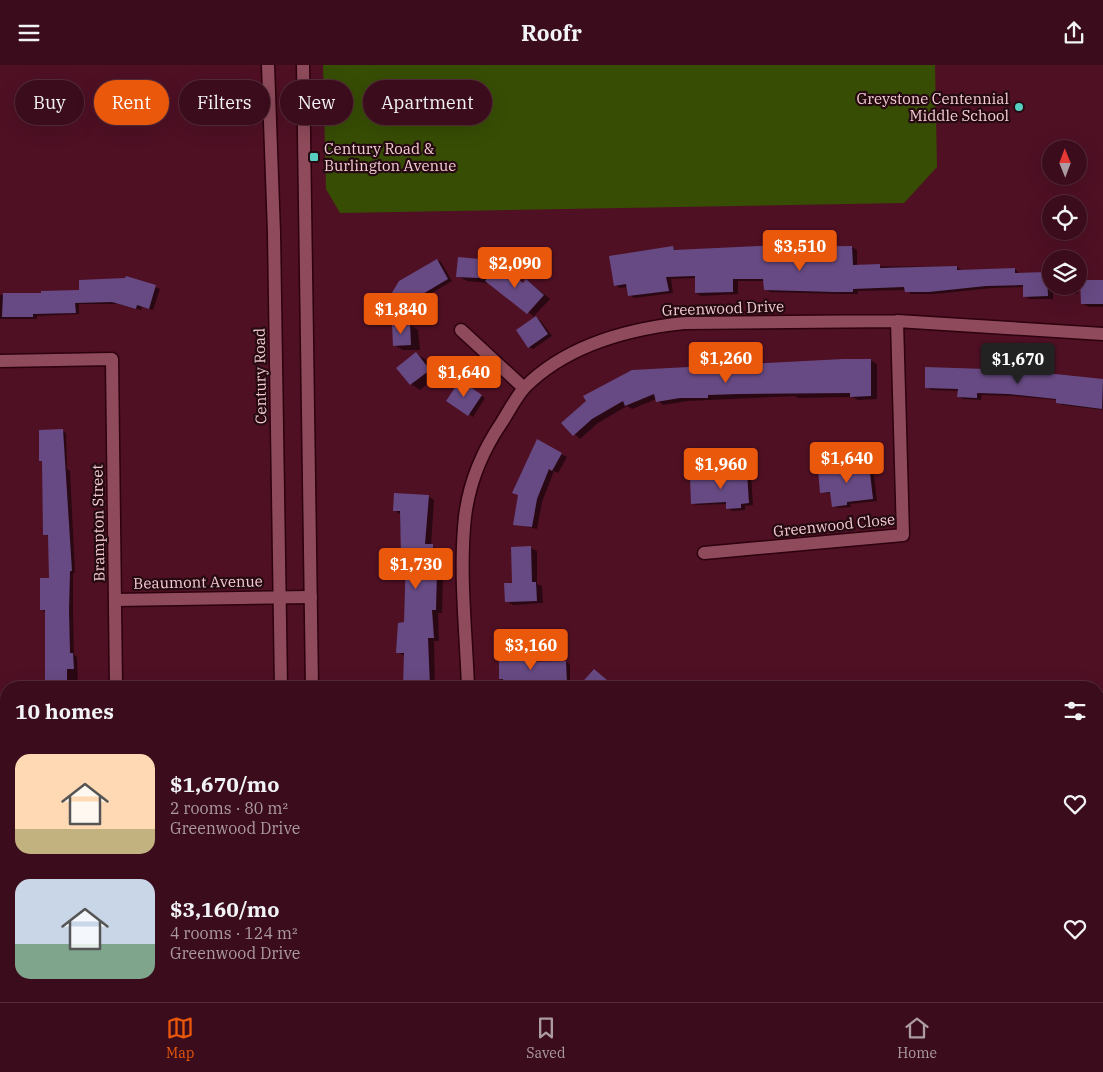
<!DOCTYPE html>
<html lang="en">
<head>
<meta charset="utf-8">
<style>
	body { margin:0; font-family:"IBM Plex Serif",serif; background:#421524; color:#f1f3f6; height:100vh; display:flex; flex-direction:column; font-size:19px; white-space:nowrap }
	* { box-sizing:border-box; margin:0 }
	p { font-size:16px; color:#ac9ba3 }
	.icon { flex:none; width:28px; height:28px; fill:none; stroke:currentColor; stroke-width:2; stroke-linecap:round; stroke-linejoin:round }
	.map { position:relative; flex:1; overflow:hidden }
	.details { position:absolute; left:0px; top:616px; width:1104px; height:321px; display:flex; flex-direction:column; background:#3b0c1b; border-radius:20px 20px 0 0; box-shadow:0 5px 20px #0002,0 0 0 1px #542c3a }
	.details>* { flex:none }
	.guide { position:absolute; left:15px; top:15px; width:500px; height:45px; display:flex; gap:10px }
	.needle { width:32px; rotate:359deg }
	.tools { position:absolute; left:1042px; top:75px; display:grid; gap:10px }
	.tools a { display:grid; place-items:center; width:45px; height:45px; border-radius:50%; background:#3b0c1b; box-shadow:0 5px 20px #0002,0 0 0 1px #542c3a; font-size:25px }
	.price { position:absolute; translate:-50% -42px; padding:0 11px; border-radius:5px; background:#ea580c; color:#fff; font-size:16px; line-height:32px; filter:drop-shadow(0 1px 2px #0008) }
	.price::after { content:''; position:absolute; left:50%; top:30px; width:15px; height:11px; margin-left:-8px; background:inherit; clip-path:polygon(0 0,100% 0,50% 100%) }
	.price.current { background:#222; color:#fff }
	ul { padding:0; list-style:none }
	li { display:flex; align-items:center; gap:15px; height:125px; padding:0 15px }
	li span { display:grid; place-items:center; flex:none; width:140px; height:100px; border-radius:15px; color:#555 }
	li>.icon { margin-inline-start:auto }
	span .icon { width:60px; height:60px; fill:#fffc; stroke-width:1 }
	li b { font-size:21px }
	h2 { display:flex; justify-content:space-between; align-items:center; height:60px; padding:0 15px; font-size:21px }
	.tag { padding:0 18px; border-radius:22px; background:#3b0c1b; box-shadow:0 5px 20px #0002,0 0 0 1px #542c3a; font-size:18px; line-height:45px }
	.tag.current { background:#ea580c; color:#fff }
	header { display:flex; justify-content:space-between; align-items:center; height:65px; padding:0 15px; background:#3b0c1b; font-size:22px; font-weight:700 }
	.dock { display:flex; justify-content:space-around; align-items:center; height:70px; border-top:1px solid #542c3a; background:#3b0c1b; font-size:14px; color:#ac9ba3 }
	.dock a { display:grid; justify-items:center; gap:2px }
	.dock .current { color:#ea580c }
	.map>svg:first-child { display:block }
	.green { fill:#374d04 }
	.shadow { fill:#0007 }
	.building { fill:#674a83 }
	.lines { fill:none; stroke-linecap:round; stroke-linejoin:round }
	.minor-casing { stroke:#2d010f; stroke-width:15 }
	.tertiary-casing { stroke:#2d010f; stroke-width:15 }
	.secondary-casing { stroke:#2d010f; stroke-width:15 }
	.minor { stroke:#8f4b5b; stroke-width:12 }
	.tertiary { stroke:#8f4b5b; stroke-width:12 }
	.secondary { stroke:#8f4b5b; stroke-width:12 }
	.poi-dot { fill:#57cec2; stroke:#250a11; stroke-width:2 }
	.labels { text-anchor:middle; dominant-baseline:central; stroke-width:4.5; stroke-linejoin:round; paint-order:stroke }
	.poi-label { font-size:15px; fill:#f5ccd3; stroke:#250a11; text-anchor:end }
	.street-label { font-size:15px; fill:#f5ccd3; stroke:#250a11 }
</style>
</head>
<body>
<header><svg class="icon" aria-label="menu" viewBox="0 0 24 24"><path d="M4 6h16M4 12h16M4 18h16"/></svg>Roofr<svg class="icon" aria-label="share" viewBox="0 0 24 24"><path d="M12 15V3M7 8l5-5 5 5M5 13v7h14v-7"/></svg></header>
<div class="map">
<svg width="1103" height="937" viewBox="0 0 1103 937">
	<rect width="100%" height="100%" fill="#4f1024"/>
	<path class="green" d="M 323,0 L 935,0 L 937,102 L 904,138 L 340,148 L 326,124 Z"/>
	<path class="shadow" d="M 852,182 L 857,185 L 857,201 L 957,202 L 962,205 L 1015,204 L 1020,209 L 1051,207 L 1051,221 L 1078,221 L 1078,229 L 1053,228 L 1053,234 L 1030,234 L 1025,232 L 1024,222 L 992,223 L 935,229 L 911,229 L 906,225 L 858,226 L 858,229 L 840,229 L 770,227 L 765,224 L 765,216 L 738,216 L 738,229 L 701,231 L 696,228 L 696,213 L 671,214 L 673,228 L 634,233 L 629,230 L 628,222 L 620,223 L 615,220 L 673,183 L 678,186 Z
		M 437,195 L 441,197 L 452,216 L 420,235 L 411,249 L 389,235 Z
		M 480,195 L 489,200 L 488,215 L 523,219 L 527,215 L 550,234 L 534,251 L 540,255 L 552,271 L 533,284 L 529,282 L 536,253 L 488,216 L 488,218 L 467,216 L 458,211 Z
		M 1103,216 L 1103,242 L 1089,242 L 1082,238 Z
		M 155,222 L 160,224 L 153,245 L 142,242 L 141,245 L 117,239 L 79,239 L 79,249 L 37,251 L 37,254 L 0,254 L 0,230 L 43,229 Z
		M 409,259 L 418,265 L 420,285 L 403,285 L 394,280 Z
		M 416,289 L 425,294 L 438,310 L 420,325 L 411,319 Z
		M 870,295 L 877,299 L 877,334 L 858,335 L 852,332 L 798,333 L 795,331 L 688,336 L 663,340 L 656,334 L 632,344 L 627,341 L 598,358 L 580,374 L 563,358 L 588,337 L 719,302 L 719,300 Z
		M 1016,306 L 1103,316 L 1103,345 L 1062,340 L 1057,335 L 1014,331 L 982,330 L 981,335 L 963,334 L 959,331 L 959,326 L 931,325 L 926,322 Z
		M 460,317 L 485,333 L 473,352 L 448,336 Z
		M 62,366 L 66,368 L 67,404 L 70,406 L 75,508 L 73,508 L 73,548 L 74,590 L 77,592 L 78,622 L 53,622 L 47,620 L 45,547 L 41,544 L 50,514 L 49,472 L 45,469 L 43,397 L 40,395 Z
		M 537,376 L 567,392 L 558,408 L 554,406 L 542,437 L 537,464 L 515,459 Z
		M 869,400 L 873,402 L 877,436 L 850,439 L 851,442 L 837,443 L 833,441 L 832,429 L 822,427 Z
		M 747,408 L 751,410 L 753,440 L 745,441 L 745,445 L 732,446 L 728,443 L 727,439 L 696,440 L 692,438 Z
		M 428,431 L 434,435 L 431,481 L 439,484 L 438,508 L 443,511 L 442,548 L 438,548 L 439,576 L 434,576 L 435,622 L 405,622 L 405,591 L 397,587 L 397,574 L 400,574 L 405,559 L 407,493 L 402,490 L 400,449 L 394,445 Z
		M 531,483 L 537,486 L 537,519 L 542,521 L 543,538 L 513,540 L 507,536 Z
		M 512,588 L 517,590 L 517,595 L 530,598 L 566,597 L 570,599 L 570,620 L 509,621 L 500,613 Z
		M 595,606 L 610,618 L 608,622 L 580,622 Z
		M 395,931 L 427,931 L 423,937 L 403,937 Z
		M 540,931 L 584,931 L 580,937 L 536,937 Z
		M 645,931 L 704,931 L 713,937 L 650,937 L 644,933 Z"/>
	<path class="building" d="M 780,180 L 781,182 L 852,181 L 853,200 L 880,199 L 880,203 L 957,201 L 957,205 L 1015,203 L 1015,208 L 1047,207 L 1048,231 L 1023,232 L 1023,220 L 986,221 L 929,227 L 905,227 L 904,222 L 853,224 L 853,227 L 834,227 L 764,225 L 763,214 L 733,214 L 733,227 L 695,228 L 695,211 L 666,212 L 669,226 L 628,231 L 626,219 L 614,221 L 609,191 L 673,181 L 674,185 Z
		M 458,192 L 480,194 L 479,213 L 456,212 Z
		M 437,194 L 448,214 L 416,233 L 406,248 L 387,236 L 399,216 Z
		M 497,199 L 523,218 L 526,214 L 544,230 L 527,249 L 485,216 Z
		M 126,211 L 156,220 L 149,244 L 137,240 L 136,244 L 112,237 L 75,238 L 76,248 L 33,249 L 33,252 L 2,252 L 3,228 L 41,228 L 41,226 L 79,225 L 79,215 L 125,213 Z
		M 1080,215 L 1103,215 L 1103,239 L 1081,239 Z
		M 536,251 L 548,269 L 528,283 L 516,265 Z
		M 410,258 L 411,280 L 393,281 L 392,259 Z
		M 416,287 L 430,305 L 410,320 L 396,303 Z
		M 843,294 L 871,294 L 871,331 L 850,332 L 850,328 L 739,329 L 708,330 L 708,333 L 680,333 L 656,337 L 654,329 L 625,341 L 623,336 L 592,354 L 573,371 L 561,358 L 586,336 L 583,331 L 632,305 Z
		M 925,302 L 1017,305 L 1103,314 L 1102,344 L 1056,338 L 1056,334 L 1008,329 L 977,328 L 977,333 L 957,332 L 958,324 L 925,323 Z
		M 460,315 L 482,330 L 468,351 L 446,336 Z
		M 63,364 L 72,506 L 70,506 L 69,545 L 70,588 L 73,588 L 74,604 L 67,604 L 67,620 L 45,620 L 45,545 L 40,545 L 40,513 L 49,513 L 48,470 L 43,470 L 42,396 L 39,396 L 39,365 Z
		M 537,374 L 562,388 L 552,406 L 549,404 L 537,434 L 532,462 L 513,460 L 518,430 L 512,428 Z
		M 869,399 L 873,434 L 847,437 L 847,440 L 832,442 L 830,427 L 820,428 L 818,405 Z
		M 747,407 L 749,438 L 741,439 L 741,443 L 726,444 L 726,437 L 691,439 L 690,412 Z
		M 394,428 L 429,430 L 425,479 L 433,479 L 433,506 L 437,506 L 436,545 L 432,545 L 434,573 L 428,573 L 430,622 L 403,622 L 404,588 L 396,588 L 398,558 L 404,557 L 406,491 L 401,491 L 400,446 L 393,446 Z
		M 531,481 L 532,517 L 536,517 L 537,536 L 505,537 L 504,518 L 512,518 L 511,482 Z
		M 499,587 L 513,587 L 513,594 L 525,594 L 525,597 L 566,596 L 567,618 L 503,619 L 503,614 L 499,614 Z
		M 594,604 L 607,615 L 601,622 L 578,622 Z"/>
	<g class="lines">
		<g class="minor-casing">
			<path id="minor" d="M 461,265 L 524,323
				M 0,296 L 112,294 L 116,622
				M 704,488 L 903,470 L 897,256
				M 115,535 L 311,532
				M 468,622 C 466,567 459,506 465,452 C 469,418 483,385 502,357 C 509,346 516,332 525,322 C 566,281 627,264 684,258 L 897,256 L 1103,269
				M 0,764 L 6,764
				M 1098,796 L 1103,801
				M 119,931 L 119,937
				M 763,931 L 771,937"/>
		</g>
		<g class="tertiary-casing">
			<path id="tertiary" d="M 1098,742 L 1103,735
				M 940,937 L 944,931"/>
		</g>
		<g class="secondary-casing">
			<path id="secondary" d="M 268,0 L 274,168 L 281,622
				M 303,0 L 312,622
				M 286,931 L 286,937
				M 318,931 L 318,937"/>
		</g>
		<use href="#minor" class="minor"/>
		<use href="#tertiary" class="tertiary"/>
		<use href="#secondary" class="secondary"/>
	</g>
	<g class="poi-dot">
		<circle cx="1019" cy="42" r="5"/>
		<rect x="309" y="87" width="10" height="10" rx="2.5"/>
	</g>
	<g class="labels">
		<g class="poi-label">
			<text x="1009" y="33">Greystone Centennial<tspan x="1009" dy="17">Middle School</tspan></text>
			<text x="324" y="83" text-anchor="start">Century Road &amp;<tspan x="324" dy="17">Burlington Avenue</tspan></text>
		</g>
		<g class="street-label">
			<text transform="translate(723 243) rotate(-2)">Greenwood Drive</text>
			<text transform="translate(260 311) rotate(-91)">Century Road</text>
			<text transform="translate(98 458) rotate(-91)">Brampton Street</text>
			<text transform="translate(834 460) rotate(-6)">Greenwood Close</text>
			<text transform="translate(198 517) rotate(-1)">Beaumont Avenue</text>
		</g>
	</g>
</svg>
<div class="tools">
<a><svg class="needle" viewBox="-14 -14 28 28"><path d="M0-13l5 13h-10z" fill="#e53935"/><path d="M0 13l5-13h-10z" fill="#ac9ba3"/></svg></a>
<a><svg class="icon" aria-label="locate" viewBox="0 0 24 24"><circle cx="12" cy="12" r="6"/><path d="M12 2v4M12 18v4M2 12h4M18 12h4"/></svg></a>
<a><svg class="icon" aria-label="layers" viewBox="0 0 24 24"><path d="M12 4l9 5-9 5-9-5zM3 14l9 5 9-5"/></svg></a>
</div>
<b class="price" style="left:800px;top:207px">$3,510</b>
<b class="price" style="left:515px;top:224px">$2,090</b>
<b class="price" style="left:401px;top:270px">$1,840</b>
<b class="price" style="left:726px;top:319px">$1,260</b>
<b class="price current" style="left:1018px;top:320px">$1,670</b>
<b class="price" style="left:464px;top:333px">$1,640</b>
<b class="price" style="left:847px;top:419px">$1,640</b>
<b class="price" style="left:721px;top:425px">$1,960</b>
<b class="price" style="left:416px;top:525px">$1,730</b>
<b class="price" style="left:531px;top:606px">$3,160</b>
<div class="guide">
<a class="tag">Buy</a>
<a class="tag current">Rent</a>
<a class="tag">Filters</a>
<a class="tag">New</a>
<a class="tag">Apartment</a>
</div>
<section class="details">
<h2>10 homes<svg class="icon" aria-label="filters" viewBox="0 0 24 24"><path d="M4 7h16M4 17h16"/><circle cx="9" cy="7" r="2"/><circle cx="15" cy="17" r="2"/></svg></h2>
<ul>
<li><span style="background:linear-gradient(#ffd9b3 75%,#c2b280 0)"><svg class="icon" aria-label="home" viewBox="0 0 24 24"><path d="M3 11l9-7 9 7M6 9v11h12V9"/></svg></span><div><b>$1,670/mo</b><p>2 rooms · 80 m²</p><p>Greenwood Drive</p></div><svg class="icon" aria-label="heart" viewBox="0 0 24 24"><path d="M12 20l-8-8c-3-5 5-10 8-4 3-6 11-1 8 4z"/></svg></li>
<li><span style="background:linear-gradient(#c9d6e8 65%,#7fa58c 0)"><svg class="icon" aria-label="home" viewBox="0 0 24 24"><path d="M3 11l9-7 9 7M6 9v11h12V9"/></svg></span><div><b>$3,160/mo</b><p>4 rooms · 124 m²</p><p>Greenwood Drive</p></div><svg class="icon" aria-label="heart" viewBox="0 0 24 24"><path d="M12 20l-8-8c-3-5 5-10 8-4 3-6 11-1 8 4z"/></svg></li>
</ul>
</section>
</div>
<nav class="dock">
<a class="current"><svg class="icon" aria-label="map" viewBox="0 0 24 24"><path d="M3 6l6-2 6 2 6-2v14l-6 2-6-2-6 2zM9 4v14M15 6v14"/></svg>Map</a>
<a><svg class="icon" aria-label="saved" viewBox="0 0 24 24"><path d="M7 4h10v16l-5-4-5 4z"/></svg>Saved</a>
<a><svg class="icon" aria-label="home" viewBox="0 0 24 24"><path d="M3 11l9-7 9 7M6 9v11h12V9"/></svg>Home</a>
</nav>
</body>
</html>
